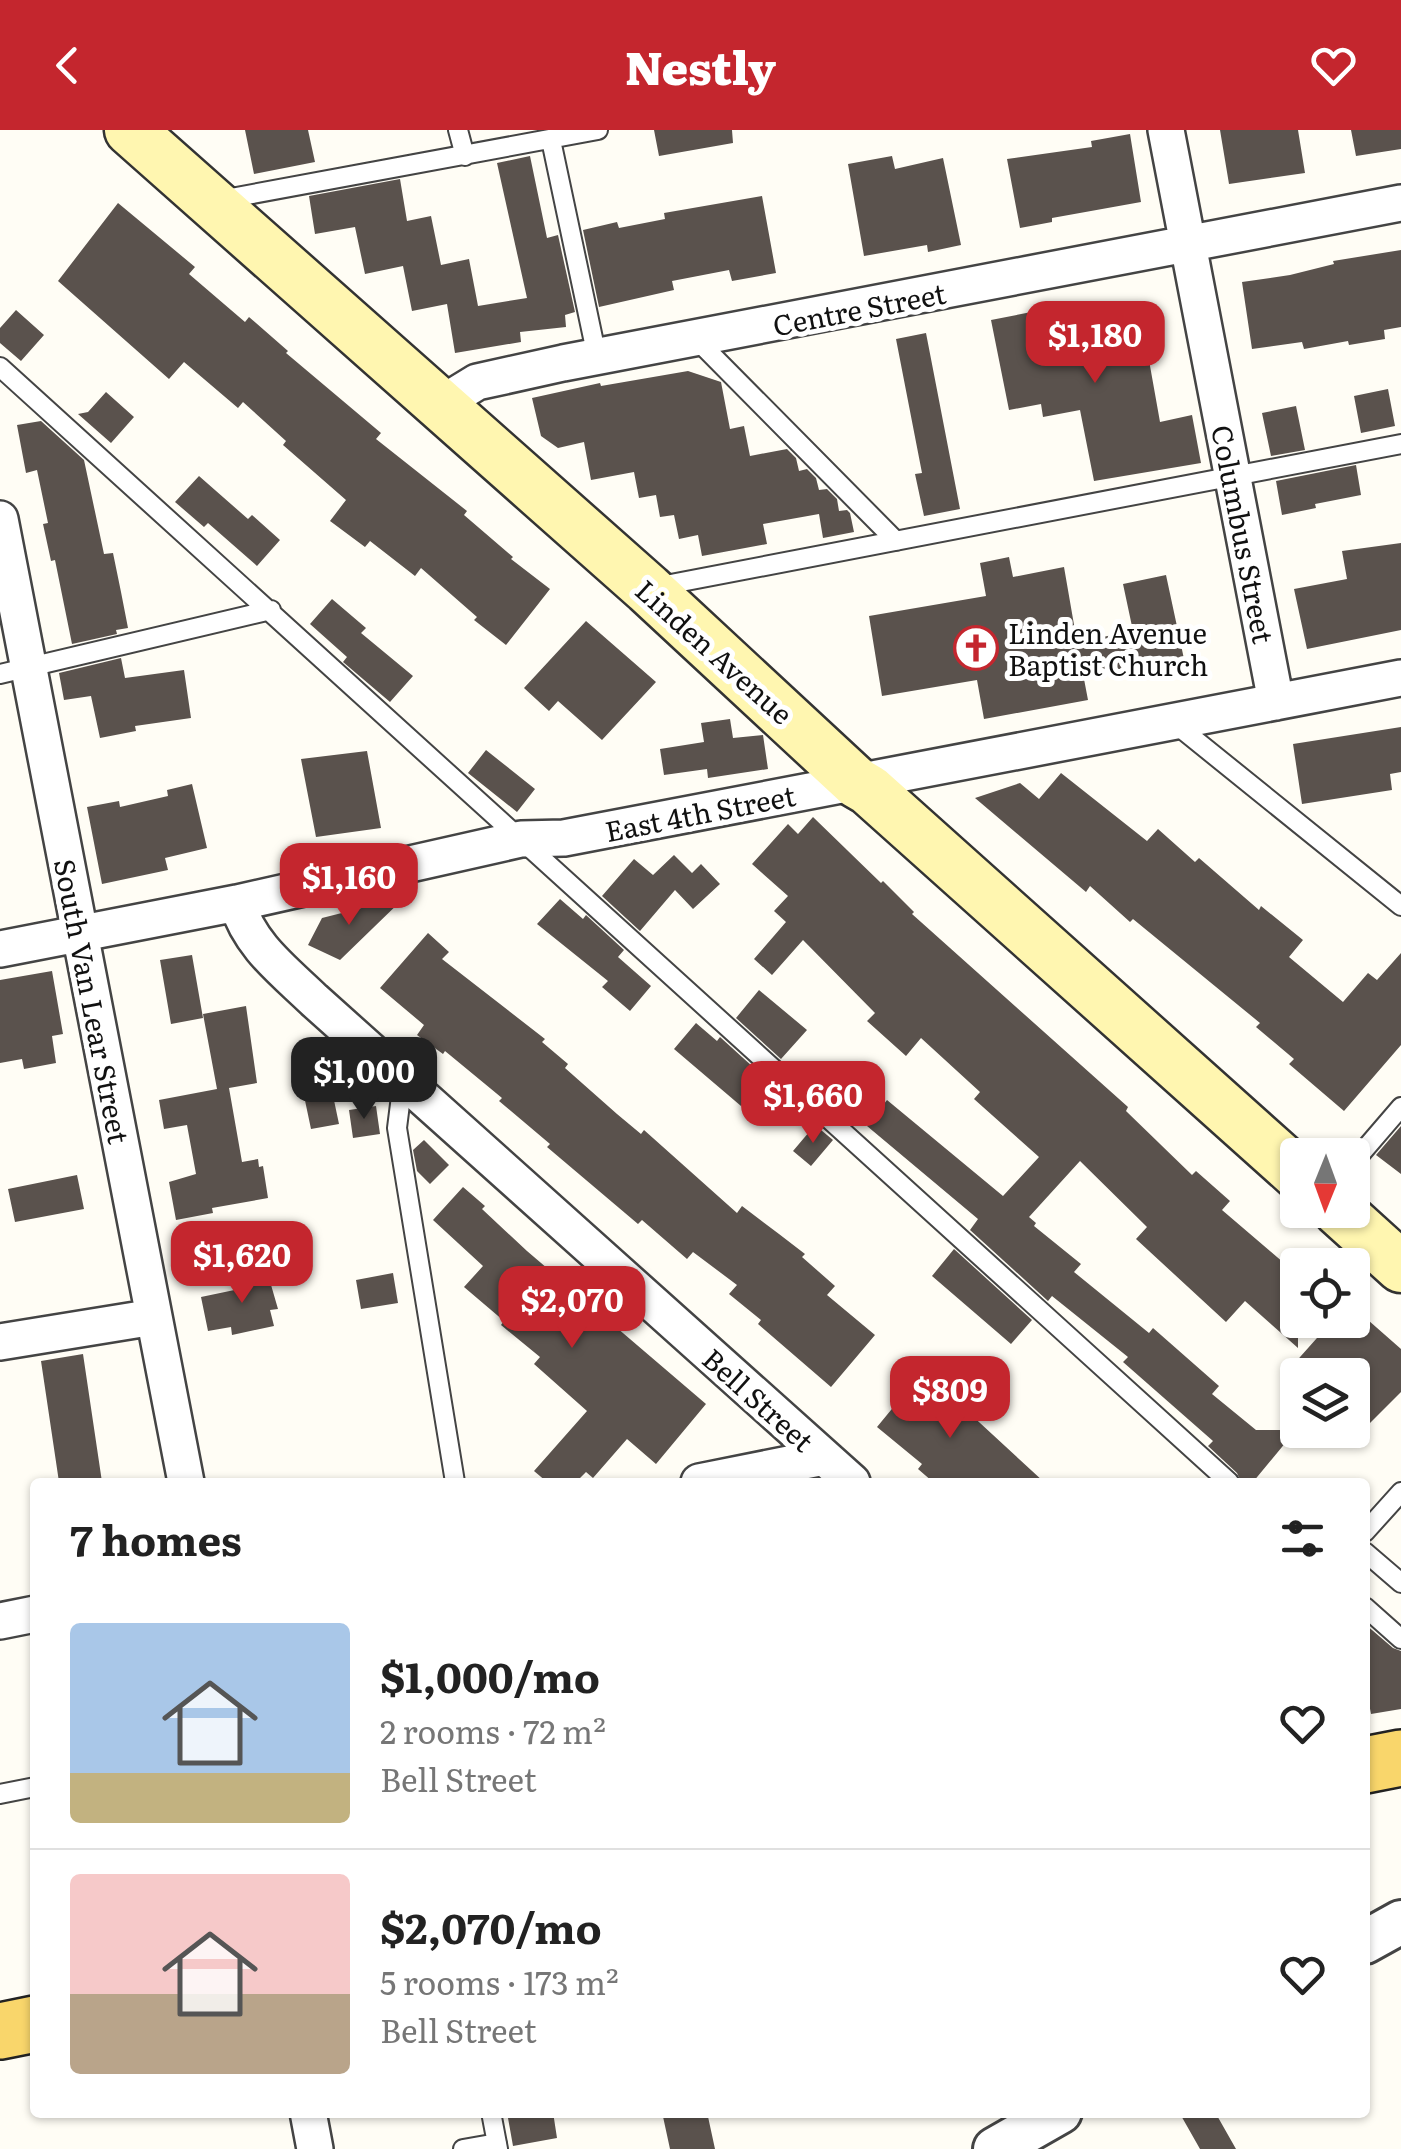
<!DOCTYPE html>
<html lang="en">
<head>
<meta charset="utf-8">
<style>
	body { margin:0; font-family:Literata,serif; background:#f2f2f2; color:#222; height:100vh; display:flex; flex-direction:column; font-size:38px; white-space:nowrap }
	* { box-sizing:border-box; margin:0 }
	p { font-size:32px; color:#767676 }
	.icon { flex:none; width:55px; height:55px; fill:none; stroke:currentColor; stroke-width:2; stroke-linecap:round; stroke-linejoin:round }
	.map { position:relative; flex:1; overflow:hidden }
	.drawer { position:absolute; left:30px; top:1348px; width:1340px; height:640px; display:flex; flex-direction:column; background:#fff; border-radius:10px; box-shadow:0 2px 8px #0004 }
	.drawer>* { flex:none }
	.needle { width:65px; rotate:181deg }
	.controls { position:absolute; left:1280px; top:1008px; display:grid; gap:20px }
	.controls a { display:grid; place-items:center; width:90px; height:90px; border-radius:10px; background:#fff; box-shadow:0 2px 8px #0004; font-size:50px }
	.price { position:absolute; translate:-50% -85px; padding:0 22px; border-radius:20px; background:#c4262e; color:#fff; font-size:32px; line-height:65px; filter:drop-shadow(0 2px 5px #0008) }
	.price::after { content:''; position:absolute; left:50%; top:60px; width:30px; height:22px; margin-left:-15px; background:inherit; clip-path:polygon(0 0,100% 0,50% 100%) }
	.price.on { background:#222; color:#fff }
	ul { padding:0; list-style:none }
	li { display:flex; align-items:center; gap:30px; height:250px; padding:0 40px }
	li+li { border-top:2px solid #e0e0e0 }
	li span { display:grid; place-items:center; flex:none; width:280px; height:200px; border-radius:10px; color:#555 }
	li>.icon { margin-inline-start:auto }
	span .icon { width:120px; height:120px; fill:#fffc; stroke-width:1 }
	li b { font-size:42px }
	h2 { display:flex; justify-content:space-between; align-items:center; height:120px; padding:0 40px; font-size:42px }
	header { display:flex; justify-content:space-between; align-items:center; height:130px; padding:0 40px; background:#c4262e; color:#fff; font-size:45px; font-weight:800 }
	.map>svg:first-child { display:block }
	.building { fill:#5a524d }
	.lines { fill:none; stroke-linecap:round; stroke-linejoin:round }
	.service-casing { stroke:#444; stroke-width:22 }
	.minor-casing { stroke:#444; stroke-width:40 }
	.tertiary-casing { stroke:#444; stroke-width:48 }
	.secondary-casing { stroke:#333; stroke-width:55 }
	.primary-casing { stroke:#222; stroke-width:60 }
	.service { stroke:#fff; stroke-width:18 }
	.minor { stroke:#fff; stroke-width:35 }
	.tertiary { stroke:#fff; stroke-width:42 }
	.secondary { stroke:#fff6b0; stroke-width:50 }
	.primary { stroke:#f9d66b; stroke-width:55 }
	.labels { text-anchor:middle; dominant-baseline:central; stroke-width:10; stroke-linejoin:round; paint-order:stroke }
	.street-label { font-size:28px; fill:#111; stroke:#fff }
	.poi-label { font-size:28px; fill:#111; stroke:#fff; text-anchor:start }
</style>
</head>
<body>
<header><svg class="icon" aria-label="back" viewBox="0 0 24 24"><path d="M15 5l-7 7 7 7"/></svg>Nestly<svg class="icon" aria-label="heart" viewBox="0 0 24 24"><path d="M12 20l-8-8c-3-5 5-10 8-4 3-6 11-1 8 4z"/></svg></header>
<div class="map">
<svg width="1401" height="2019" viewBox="0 0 1401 2019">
	<rect width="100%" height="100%" fill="#fffdf5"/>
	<path class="building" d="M 245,0 L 308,0 L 315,32 L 254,44 Z
		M 654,0 L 732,0 L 733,13 L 659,26 Z
		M 1220,0 L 1298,0 L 1305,43 L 1229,54 Z
		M 1351,0 L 1401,0 L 1401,19 L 1356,26 Z
		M 1130,4 L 1141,72 L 1052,88 L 1052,92 L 1020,98 L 1007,29 L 1092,17 L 1091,11 Z
		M 530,26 L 547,108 L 558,105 L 575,182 L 565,185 L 566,197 L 520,202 L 521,212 L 455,223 L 447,174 L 412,181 L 403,136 L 365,144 L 355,97 L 315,104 L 309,66 L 400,49 L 407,91 L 431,86 L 441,135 L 469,129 L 478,176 L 527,168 L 497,33 Z
		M 892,26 L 895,39 L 943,28 L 961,115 L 928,122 L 927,115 L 864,126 L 848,34 Z
		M 762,66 L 776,143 L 732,151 L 729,140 L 672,151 L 674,160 L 599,177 L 583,100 L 617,92 L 619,98 L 665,89 L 664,83 Z
		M 118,73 L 195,137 L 189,144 L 245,192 L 249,187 L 288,221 L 286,223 L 381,303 L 376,309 L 467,381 L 464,385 L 513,427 L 511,429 L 550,459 L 506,515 L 474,490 L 477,487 L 421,438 L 415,446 L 370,411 L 365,417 L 330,391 L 346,370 L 283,315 L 286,311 L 243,272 L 238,278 L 184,232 L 169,249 L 58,151 Z
		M 1401,120 L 1401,197 L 1384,200 L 1385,209 L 1349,215 L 1348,211 L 1304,219 L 1302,212 L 1252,219 L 1242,152 L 1290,145 L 1334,134 L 1333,131 Z
		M 1139,174 L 1160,292 L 1192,285 L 1201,333 L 1094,351 L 1080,280 L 1043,287 L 1041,274 L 1009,280 L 991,190 L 1057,177 L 1059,187 Z
		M 16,180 L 44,205 L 21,231 L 0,213 L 0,198 Z
		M 926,203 L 960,379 L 924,386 L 915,344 L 922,343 L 896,209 Z
		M 688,241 L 721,252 L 730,299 L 744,296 L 750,326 L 787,319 L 796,328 L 799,341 L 807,339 L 816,348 L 819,360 L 827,359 L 837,369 L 839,381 L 847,380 L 850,383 L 854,402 L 823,408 L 819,384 L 763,394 L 767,414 L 702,426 L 698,405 L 679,409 L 674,385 L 660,387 L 656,365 L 639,368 L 634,342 L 591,350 L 584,312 L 558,318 L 541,306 L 532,268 L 600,253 L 601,256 Z
		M 1388,259 L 1395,296 L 1361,303 L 1354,266 Z
		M 106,262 L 134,287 L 111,313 L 78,284 L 88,282 Z
		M 1296,276 L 1305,320 L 1271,326 L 1262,283 Z
		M 41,291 L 84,330 L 104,424 L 113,423 L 121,462 L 128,498 L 116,500 L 117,504 L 72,514 L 55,430 L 51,431 L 43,394 L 48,393 L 37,340 L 26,343 L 17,295 Z
		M 1356,335 L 1361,365 L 1315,374 L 1316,378 L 1282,385 L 1276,351 Z
		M 199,346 L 248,389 L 252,385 L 280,410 L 257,436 L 208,393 L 204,397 L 175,372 Z
		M 1401,413 L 1401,500 L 1307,519 L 1294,459 L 1347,449 L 1342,421 Z
		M 1009,427 L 1013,447 L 1064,437 L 1077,512 L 1133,501 L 1123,454 L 1166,445 L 1184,529 L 1084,549 L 1088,570 L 984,589 L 977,550 L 882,566 L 869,486 L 986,466 L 980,433 Z
		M 332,469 L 366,498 L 361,503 L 413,546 L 390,572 L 343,532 L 347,527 L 310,494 Z
		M 586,491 L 656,552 L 602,610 L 558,571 L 549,581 L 524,558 Z
		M 121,528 L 125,548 L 184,540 L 191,588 L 135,596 L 136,601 L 100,608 L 91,566 L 64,570 L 59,543 Z
		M 730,589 L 733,608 L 763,605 L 768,639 L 708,648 L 707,639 L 664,645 L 660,619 L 704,612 L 701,593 Z
		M 1401,597 L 1401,642 L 1390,644 L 1392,660 L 1302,674 L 1293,614 Z
		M 486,620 L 535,659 L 517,682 L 468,643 Z
		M 367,621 L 381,698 L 316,707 L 301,629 Z
		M 1061,643 L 1147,711 L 1158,699 L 1195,732 L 1199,728 L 1259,780 L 1261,776 L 1303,810 L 1289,827 L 1343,872 L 1368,843 L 1377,850 L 1401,823 L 1401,915 L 1344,981 L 1289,934 L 1294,929 L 1256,897 L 1260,893 L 1133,789 L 1130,792 L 1090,756 L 1086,762 L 975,668 L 1020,653 L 1039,669 Z
		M 192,654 L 207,718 L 165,728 L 168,740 L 102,754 L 87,677 L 119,671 L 120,677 L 168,666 L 167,660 Z
		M 813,687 L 881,753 L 883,751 L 914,782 L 912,784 L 1128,977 L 1126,981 L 1192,1045 L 1196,1041 L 1230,1071 L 1222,1080 L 1298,1145 L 1298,1218 L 1245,1171 L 1226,1192 L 1136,1109 L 1147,1097 L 1080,1031 L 1029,1087 L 1036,1093 L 1034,1096 L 1081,1134 L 1074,1142 L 1149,1203 L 1153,1198 L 1219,1256 L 1212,1264 L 1256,1300 L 1296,1300 L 1253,1352 L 1241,1352 L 1237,1343 L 1208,1316 L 1213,1311 L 1123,1232 L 1128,1227 L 1052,1166 L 1048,1171 L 970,1100 L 978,1089 L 867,996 L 887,970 L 1003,1066 L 1039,1027 L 974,969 L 980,962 L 921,908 L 906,926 L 867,891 L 875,883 L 803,810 L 772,845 L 754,829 L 786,792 L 774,781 L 788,766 L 752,734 L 788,694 L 798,704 Z
		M 674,725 L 692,743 L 701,734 L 720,754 L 693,779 L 675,760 L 640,801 L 602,766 L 634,729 L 653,745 Z
		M 405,767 L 340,830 L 308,815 L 322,788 Z
		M 560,769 L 583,789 L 586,785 L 624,820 L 618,827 L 651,856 L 630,881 L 602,857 L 608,851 L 537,794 Z
		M 428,803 L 449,822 L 442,829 L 545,909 L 542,912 L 568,934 L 565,938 L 617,984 L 641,1004 L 644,1000 L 737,1083 L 742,1076 L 779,1104 L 805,1124 L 802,1127 L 835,1156 L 827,1165 L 875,1205 L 831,1257 L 758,1194 L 761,1190 L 729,1164 L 737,1155 L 693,1122 L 687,1129 L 642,1090 L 638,1094 L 547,1017 L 550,1014 L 499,971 L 502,968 L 445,921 L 443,924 L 417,905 L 424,895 L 380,858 Z
		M 192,825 L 203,888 L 171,894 L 160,830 Z
		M 52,841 L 63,904 L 52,906 L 56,933 L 24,939 L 22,929 L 0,933 L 0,850 Z
		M 759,860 L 807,900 L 781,929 L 736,888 Z
		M 246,876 L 257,953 L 229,958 L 242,1032 L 258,1029 L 259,1037 L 263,1036 L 268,1068 L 212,1078 L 213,1083 L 176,1090 L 169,1052 L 196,1044 L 187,995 L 164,999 L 159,970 L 217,959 L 203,884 Z
		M 696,893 L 717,911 L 720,907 L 765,948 L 741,976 L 674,919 Z
		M 327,937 L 339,994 L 311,999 L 299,942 Z
		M 376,976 L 380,1004 L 353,1008 L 349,980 Z
		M 815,995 L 833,1010 L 811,1036 L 793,1021 Z
		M 1401,996 L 1401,1044 L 1376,1025 Z
		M 424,1010 L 449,1035 L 430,1054 L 417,1041 L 413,1020 Z
		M 77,1045 L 84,1079 L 15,1092 L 8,1059 Z
		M 463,1057 L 485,1076 L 482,1079 L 527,1121 L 706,1274 L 656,1334 L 627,1309 L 593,1348 L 586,1342 L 576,1352 L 547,1352 L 534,1341 L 587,1281 L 534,1234 L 540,1227 L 501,1195 L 504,1191 L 464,1157 L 483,1136 L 433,1090 Z
		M 954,1119 L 1032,1190 L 1011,1214 L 932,1146 Z
		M 267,1141 L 278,1179 L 270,1180 L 274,1196 L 232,1205 L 231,1197 L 208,1201 L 201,1167 L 244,1158 L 245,1145 Z
		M 393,1143 L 398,1173 L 361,1179 L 356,1150 Z
		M 1333,1190 L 1368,1190 L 1401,1219 L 1401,1262 L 1352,1311 L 1352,1245 L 1284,1245 Z
		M 83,1224 L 102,1352 L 59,1352 L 41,1231 Z
		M 919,1246 L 965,1284 L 967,1281 L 1044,1352 L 933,1352 L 918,1339 L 922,1334 L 877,1297 Z
		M 1365,1494 L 1393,1518 L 1401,1521 L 1401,1579 L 1371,1584 L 1365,1552 Z
		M 539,1982 L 553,1982 L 557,2008 L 513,2016 L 508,1988 Z
		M 662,1982 L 707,1982 L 715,2019 L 670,2019 Z
		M 1179,1982 L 1215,1982 L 1236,2019 L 1200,2019 Z"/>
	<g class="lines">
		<g class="service-casing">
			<path id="service" d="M 458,0 L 465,26
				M 551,10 L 597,227
				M 220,70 L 598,0
				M 697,210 L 896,411
				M 0,237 L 1229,1352
				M 655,457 L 1401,314
				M 0,544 L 271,480
				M 1173,592 L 1401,776
				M 403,950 L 397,998 L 455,1352
				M 1352,1034 L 1401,977
				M 1365,1402 L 1401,1362
				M 1365,1422 L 1401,1453
				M 1365,1477 L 1401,1509
				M 0,1664 L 35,1657
				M 491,1982 L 498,2019
				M 463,2019 L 497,2013"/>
		</g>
		<g class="minor-casing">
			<path id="minor" d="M 1166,0 L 1276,572
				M 441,274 L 477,252 L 563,233 L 1401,73
				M 0,389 L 186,1352
				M 237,773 C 250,816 283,840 314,870 L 852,1352
				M 0,819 L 237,773 L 521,709 L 564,708 L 1401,548
				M 0,1212 L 154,1187
				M 699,1352 L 824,1327
				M 0,1491 L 35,1484
				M 308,1982 L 315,2019"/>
		</g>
		<g class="tertiary-casing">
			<path id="tertiary" d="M 1365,1812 L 1401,1792
				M 995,2019 L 1060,1982"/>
		</g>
		<g class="secondary-casing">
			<path id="secondary" d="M 130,0 L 648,459 L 857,653 L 869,660 L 1298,1044
				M 1338,1080 L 1401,1137"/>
		</g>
		<g class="primary-casing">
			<path id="primary" d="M 1365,1635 L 1401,1628
				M 0,1901 L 35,1894"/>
		</g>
		<use href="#service" class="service"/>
		<use href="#minor" class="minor"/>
		<use href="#tertiary" class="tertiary"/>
		<use href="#secondary" class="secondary"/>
		<use href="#primary" class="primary"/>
	</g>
	<defs>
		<g id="church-ring" transform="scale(2.25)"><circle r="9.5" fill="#fff" stroke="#c4262e" stroke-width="1.5"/><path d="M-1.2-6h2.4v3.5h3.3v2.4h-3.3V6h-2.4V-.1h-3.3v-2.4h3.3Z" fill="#c4262e"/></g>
	</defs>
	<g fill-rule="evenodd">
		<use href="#church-ring" x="976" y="518"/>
	</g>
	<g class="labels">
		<g class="street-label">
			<text transform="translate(859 178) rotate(-11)">Centre Street</text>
			<text transform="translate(1244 404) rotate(79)">Columbus Street</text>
			<text transform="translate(715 521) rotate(42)">Linden Avenue</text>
			<text transform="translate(700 682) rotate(-11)">East 4th Street</text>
			<text transform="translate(93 871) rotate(79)">South Van Lear Street</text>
			<text transform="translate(759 1269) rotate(42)">Bell Street</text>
		</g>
		<g class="poi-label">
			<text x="1008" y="502">Linden Avenue<tspan x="1008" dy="32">Baptist Church</tspan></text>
		</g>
	</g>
</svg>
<div class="controls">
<a><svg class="needle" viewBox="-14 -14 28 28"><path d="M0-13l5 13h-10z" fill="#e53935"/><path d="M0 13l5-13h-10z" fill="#767676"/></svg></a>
<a><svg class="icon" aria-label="locate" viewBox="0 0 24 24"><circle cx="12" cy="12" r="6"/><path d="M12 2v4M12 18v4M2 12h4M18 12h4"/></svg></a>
<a><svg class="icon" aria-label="layers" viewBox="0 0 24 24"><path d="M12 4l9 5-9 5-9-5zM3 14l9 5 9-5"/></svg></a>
</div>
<b class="price" style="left:1095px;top:256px">$1,180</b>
<b class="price" style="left:349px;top:798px">$1,160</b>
<b class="price on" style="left:364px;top:992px">$1,000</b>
<b class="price" style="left:813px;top:1016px">$1,660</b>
<b class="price" style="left:242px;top:1176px">$1,620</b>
<b class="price" style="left:572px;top:1221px">$2,070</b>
<b class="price" style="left:950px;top:1311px">$809</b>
<section class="drawer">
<h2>7 homes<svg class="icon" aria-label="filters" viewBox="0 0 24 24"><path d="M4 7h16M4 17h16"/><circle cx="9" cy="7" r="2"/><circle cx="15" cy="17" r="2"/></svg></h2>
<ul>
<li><span style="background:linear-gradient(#a9c7e8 75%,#c2b280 0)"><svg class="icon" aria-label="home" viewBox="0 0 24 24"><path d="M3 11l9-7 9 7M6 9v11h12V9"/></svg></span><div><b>$1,000/mo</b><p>2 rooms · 72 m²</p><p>Bell Street</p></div><svg class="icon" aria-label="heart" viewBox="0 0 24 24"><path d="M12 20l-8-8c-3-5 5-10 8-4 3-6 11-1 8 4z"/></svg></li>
<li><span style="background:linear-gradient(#f6c9c9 60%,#b9a48a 0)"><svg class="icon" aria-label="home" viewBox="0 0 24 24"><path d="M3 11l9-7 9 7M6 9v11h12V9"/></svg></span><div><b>$2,070/mo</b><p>5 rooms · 173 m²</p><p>Bell Street</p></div><svg class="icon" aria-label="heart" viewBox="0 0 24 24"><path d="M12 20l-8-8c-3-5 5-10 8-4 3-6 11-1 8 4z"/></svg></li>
</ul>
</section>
</div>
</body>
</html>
